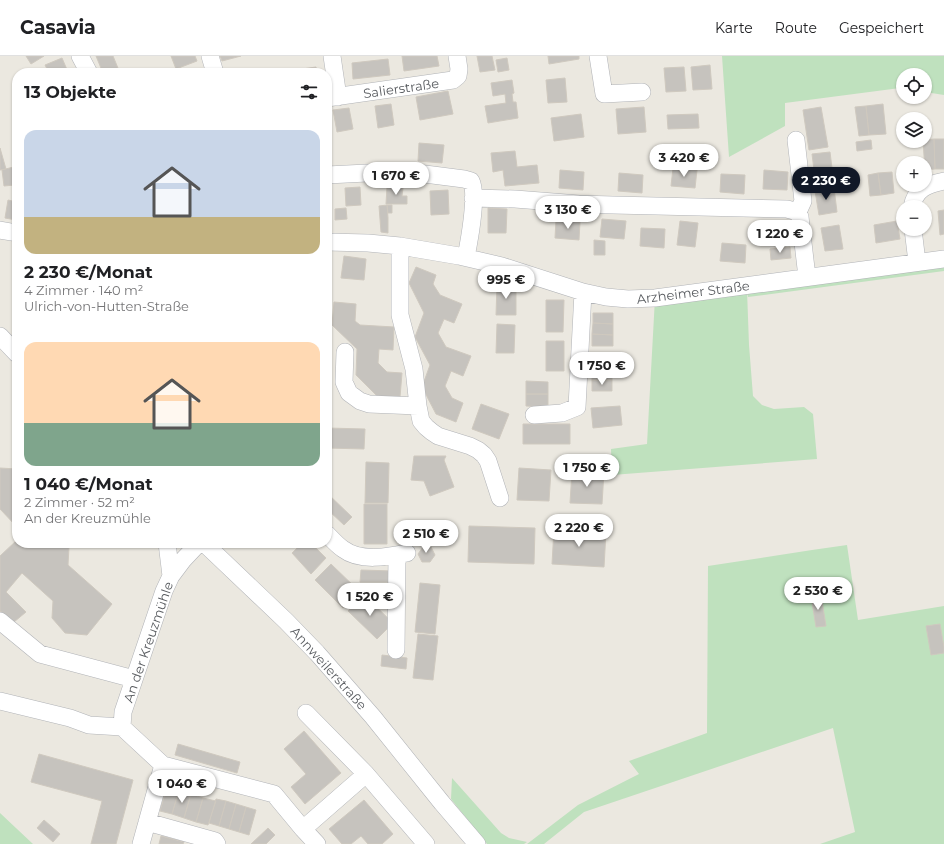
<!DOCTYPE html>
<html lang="de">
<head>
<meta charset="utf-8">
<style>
	body { margin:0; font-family:Montserrat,sans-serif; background:#f6f6f6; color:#202124; height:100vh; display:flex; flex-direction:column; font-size:15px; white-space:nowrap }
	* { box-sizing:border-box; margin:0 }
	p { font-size:13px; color:#757577 }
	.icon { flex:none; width:22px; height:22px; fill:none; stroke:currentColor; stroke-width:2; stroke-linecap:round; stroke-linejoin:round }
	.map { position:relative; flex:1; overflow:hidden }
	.details { position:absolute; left:12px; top:12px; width:320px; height:480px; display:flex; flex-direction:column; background:#fff; border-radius:16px; box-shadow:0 1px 3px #0004 }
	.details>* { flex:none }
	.tools { position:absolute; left:896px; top:12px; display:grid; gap:8px }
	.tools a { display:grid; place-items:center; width:36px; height:36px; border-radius:50%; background:#fff; box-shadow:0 1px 3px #0004; font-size:20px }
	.price { position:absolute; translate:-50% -34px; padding:0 9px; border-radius:14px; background:#fff; color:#222; font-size:13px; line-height:26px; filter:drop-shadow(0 1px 2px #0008) }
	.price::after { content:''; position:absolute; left:50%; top:24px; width:12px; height:9px; margin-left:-6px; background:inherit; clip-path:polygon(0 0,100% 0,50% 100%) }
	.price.selected { background:#111827; color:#fff }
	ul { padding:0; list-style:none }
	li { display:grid; align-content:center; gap:8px; height:212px; padding:0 12px }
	li span { display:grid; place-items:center; height:124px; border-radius:12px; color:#555 }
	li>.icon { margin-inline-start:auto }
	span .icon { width:72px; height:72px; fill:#fffc; stroke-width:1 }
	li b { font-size:17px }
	h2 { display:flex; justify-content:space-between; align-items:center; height:48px; padding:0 12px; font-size:17px }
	header { display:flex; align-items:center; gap:24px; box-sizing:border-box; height:56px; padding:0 20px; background:#fff; border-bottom:1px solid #e0e0e0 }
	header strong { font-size:19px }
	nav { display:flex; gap:22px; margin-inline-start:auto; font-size:14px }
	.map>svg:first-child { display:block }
	.green { fill:#bfe1be }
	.building { fill:#c6c3be; stroke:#cfc9bf }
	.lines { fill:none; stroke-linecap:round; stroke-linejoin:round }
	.minor-casing { stroke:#b1b3b7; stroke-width:18 }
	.minor { stroke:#fff; stroke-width:17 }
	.labels { text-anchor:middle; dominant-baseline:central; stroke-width:3; stroke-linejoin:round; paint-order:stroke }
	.street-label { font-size:13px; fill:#595c60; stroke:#fff }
</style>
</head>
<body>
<header>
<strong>Casavia</strong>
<nav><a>Karte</a><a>Route</a><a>Gespeichert</a></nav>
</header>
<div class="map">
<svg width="944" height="788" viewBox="0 0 944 788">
	<rect width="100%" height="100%" fill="#ebe8e0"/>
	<path class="green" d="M 722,0 L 944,0 L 944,39 L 925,36 L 925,19 L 903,19 L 903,33 L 900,32 L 785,47 L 785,70 L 729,101 Z
		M 944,203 L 944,215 L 748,241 L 747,234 L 749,289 L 753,340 L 762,349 L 774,353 L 804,351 L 813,358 L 817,403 L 612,419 L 611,393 L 647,388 L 655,242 Z
		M 847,489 L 858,564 L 944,550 L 944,788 L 820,788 L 855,776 L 833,672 L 584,756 L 544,788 L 527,788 L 578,749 L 639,718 L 629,705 L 707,677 L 708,510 L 812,494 Z
		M 452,722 L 501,777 L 509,782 L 527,786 L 524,788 L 487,788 L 451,743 Z
		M 0,757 L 33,788 L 0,788 Z"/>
	<path class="building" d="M 26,0 L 44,0 L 31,8 Z
		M 96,0 L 113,0 L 120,17 L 103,17 Z
		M 171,0 L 195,0 L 197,5 L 176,13 Z
		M 220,0 L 241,0 L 222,5 Z
		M 402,0 L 437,0 L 439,10 L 404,15 Z
		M 477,0 L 492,0 L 495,14 L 480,16 Z
		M 548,0 L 579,0 L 579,3 L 549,8 Z
		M 62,2 L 68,16 L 49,17 L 45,9 Z
		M 507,2 L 509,14 L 498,16 L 496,4 Z
		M 388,3 L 390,19 L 353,23 L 352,7 Z
		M 710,9 L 712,33 L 693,34 L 691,11 Z
		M 316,11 L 317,17 L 289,17 L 288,15 Z
		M 684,11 L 686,35 L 666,36 L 664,12 Z
		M 565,22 L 567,46 L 548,47 L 546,24 Z
		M 512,24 L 514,37 L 512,38 L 513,46 L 516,46 L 518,62 L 488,67 L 485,50 L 506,47 L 505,38 L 493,40 L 491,27 Z
		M 448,35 L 453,58 L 420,64 L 416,41 Z
		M 391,48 L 394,69 L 378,72 L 375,50 Z
		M 883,48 L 886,78 L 869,79 L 866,50 Z
		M 866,50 L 869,79 L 859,80 L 855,51 Z
		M 644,51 L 646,76 L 618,78 L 616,53 Z
		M 821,51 L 828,91 L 809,94 L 803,54 Z
		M 349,52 L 353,73 L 337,76 L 333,54 Z
		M 581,58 L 584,81 L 554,85 L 551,62 Z
		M 698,58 L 699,72 L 668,73 L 667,59 Z
		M 934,83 L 944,83 L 944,113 L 935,113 Z
		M 934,83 L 935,113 L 925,114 L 923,85 L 925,85 L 925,84 Z
		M 871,84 L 872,93 L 857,95 L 856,86 Z
		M 419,87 L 444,89 L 442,107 L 418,105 Z
		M 0,92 L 6,113 L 0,114 Z
		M 515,95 L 517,111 L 537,109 L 539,127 L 505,130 L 503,114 L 493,116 L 491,97 Z
		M 830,96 L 833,120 L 815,122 L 812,98 Z
		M 17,110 L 15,129 L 4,130 L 2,114 Z
		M 673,112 L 697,114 L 695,132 L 671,130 Z
		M 560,114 L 584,116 L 583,134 L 559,132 Z
		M 764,114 L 788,116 L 787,134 L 763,133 Z
		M 892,116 L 894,137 L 881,139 L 878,117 Z
		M 619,117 L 643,119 L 642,137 L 618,135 Z
		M 878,117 L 881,139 L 870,140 L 868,119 Z
		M 721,118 L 745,119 L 744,138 L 720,136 Z
		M 360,131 L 361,149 L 346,150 L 345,132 Z
		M 387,131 L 403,132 L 402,140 L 407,140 L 407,148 L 386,148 Z
		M 834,132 L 837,156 L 819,159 L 815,135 Z
		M 448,134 L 449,158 L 431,159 L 430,135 Z
		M 8,144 L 17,146 L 16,164 L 5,162 Z
		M 387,149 L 388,162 L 388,177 L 381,176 L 379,150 Z
		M 387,149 L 392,149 L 392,157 L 388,157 Z
		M 346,152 L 347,163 L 335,164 L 335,153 Z
		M 488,152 L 507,153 L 506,177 L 488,177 Z
		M 944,154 L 944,178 L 940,179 L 938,155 Z
		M 602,163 L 626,165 L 624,183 L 600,181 Z
		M 556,164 L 580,166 L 579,184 L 555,182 Z
		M 680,165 L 698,167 L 695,191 L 677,189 Z
		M 786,165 L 788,178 L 767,181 L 765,168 Z
		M 897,165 L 900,183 L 876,187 L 874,169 Z
		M 839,169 L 843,193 L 825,195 L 821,172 Z
		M 641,172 L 665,173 L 664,192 L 640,190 Z
		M 594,184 L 605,185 L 605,199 L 594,199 Z
		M 722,187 L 746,189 L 745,207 L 720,205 Z
		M 790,191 L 791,202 L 771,204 L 770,193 Z
		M 344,200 L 366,203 L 364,224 L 341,222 Z
		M 416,211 L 436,219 L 433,228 L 440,239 L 462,248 L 454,267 L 444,263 L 438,277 L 446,291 L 471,300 L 463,320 L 451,315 L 445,330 L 452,342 L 463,347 L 456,366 L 436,358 L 422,331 L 430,309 L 415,281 L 424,257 L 409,227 Z
		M 497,229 L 516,230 L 516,259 L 496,259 Z
		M 546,244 L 564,244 L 563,276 L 546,276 Z
		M 334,246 L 356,248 L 355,265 L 360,269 L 394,271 L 393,294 L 379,293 L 378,307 L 387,316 L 402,317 L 400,341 L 377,340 L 356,319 L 357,293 L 332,269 Z
		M 593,257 L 613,257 L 613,268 L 593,267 Z
		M 593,267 L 613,268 L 613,279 L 592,278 Z
		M 497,268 L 515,269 L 514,297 L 496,297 Z
		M 592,278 L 613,279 L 613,290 L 592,290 Z
		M 546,285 L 564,285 L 564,315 L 546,315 Z
		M 592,301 L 612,301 L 612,312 L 592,312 Z
		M 592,312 L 612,312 L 612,324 L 592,324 Z
		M 592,324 L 612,324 L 612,335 L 592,335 Z
		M 526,325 L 548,326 L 548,338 L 526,338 Z
		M 526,338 L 548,338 L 548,351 L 526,350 Z
		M 481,348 L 509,358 L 499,383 L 472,373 Z
		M 620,350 L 622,369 L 593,372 L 591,352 Z
		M 523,368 L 570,368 L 570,388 L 523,388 Z
		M 327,372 L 365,373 L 364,393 L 327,392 Z
		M 414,400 L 446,400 L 444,404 L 454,431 L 430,440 L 424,425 L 411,424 Z
		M 366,406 L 389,407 L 388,447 L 365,447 Z
		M 0,412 L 17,413 L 17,471 L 0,453 Z
		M 519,412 L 551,414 L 549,445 L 517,444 Z
		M 572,415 L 604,416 L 602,448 L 570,447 Z
		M 327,437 L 352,461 L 344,469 L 327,453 Z
		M 364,448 L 387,448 L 387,488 L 364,488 Z
		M 469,470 L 535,472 L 534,508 L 468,506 Z
		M 554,473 L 606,476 L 604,511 L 552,508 Z
		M 17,484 L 17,487 L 74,487 L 69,491 L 68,509 L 112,548 L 87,579 L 65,577 L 52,562 L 53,545 L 22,517 L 6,536 L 26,556 L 14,566 L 0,555 L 0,500 Z
		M 302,487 L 311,487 L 326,502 L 311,518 L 292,497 Z
		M 423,491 L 431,491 L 435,499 L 430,506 L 422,506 L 418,498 Z
		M 331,508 L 360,536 L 343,552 L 315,524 Z
		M 361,514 L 393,515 L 393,526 L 360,526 Z
		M 420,527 L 440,529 L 435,578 L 415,576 Z
		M 364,539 L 393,567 L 377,583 L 348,555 Z
		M 821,539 L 826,570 L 816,571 L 811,540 Z
		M 940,568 L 944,591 L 944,597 L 931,599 L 926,570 Z
		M 418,578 L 438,580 L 433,624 L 413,622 Z
		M 382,599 L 407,602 L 406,613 L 381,610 Z
		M 304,675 L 341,717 L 305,748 L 291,731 L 306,718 L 284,693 Z
		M 178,688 L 240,706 L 237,717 L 175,699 Z
		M 39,698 L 133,724 L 116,788 L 91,788 L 102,745 L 31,726 Z
		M 167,731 L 179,734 L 172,758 L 160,755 Z
		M 179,734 L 191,738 L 184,762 L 172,758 Z
		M 191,738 L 203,742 L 196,766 L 184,762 Z
		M 203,742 L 216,745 L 208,769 L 196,766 Z
		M 216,743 L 226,745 L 219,770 L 209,767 Z
		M 364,744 L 393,778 L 382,788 L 368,788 L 361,780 L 351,788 L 342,788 L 329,773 Z
		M 226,745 L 236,748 L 229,773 L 219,770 Z
		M 236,748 L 246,751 L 239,776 L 229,773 Z
		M 246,751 L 256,754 L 249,779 L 239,776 Z
		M 44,764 L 60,778 L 53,786 L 37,772 Z
		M 268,772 L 275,779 L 266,788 L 251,788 Z
		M 161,780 L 184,786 L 183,788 L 159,788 Z"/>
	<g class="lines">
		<g class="minor-casing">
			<path id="minor" d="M 80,0 L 89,17
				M 210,0 L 215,17
				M 332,0 L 338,41
				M 598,0 L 604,38 L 642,36
				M 327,42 L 453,24 L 458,20 L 459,13 L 457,0
				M 796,84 L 803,145 L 798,156
				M 327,119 L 367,117 L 417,117 L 464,123 L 471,125 C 478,138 469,186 466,201
				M 473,142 L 515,143 L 579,148 L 613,149 L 787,153 L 798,156 L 800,161 L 807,221
				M 912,151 C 915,133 928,128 944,125
				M 913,173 L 917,206
				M 0,174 L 17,177
				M 327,186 L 368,187 L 400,190 L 459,200 L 502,210 L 583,236 L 606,241 L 628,243 L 655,242 L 944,203
				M 400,190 L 400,259 L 414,313 L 418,350 L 421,365 L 426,371 L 432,376 L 438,380 L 470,390 L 478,394 L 484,399 L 488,405 L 500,442
				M 0,280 L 17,298
				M 345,296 L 344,326 L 349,337 L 360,345 L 369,348 L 418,350
				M 534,359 L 562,357 L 577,351 L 583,236
				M 327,478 C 332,483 337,489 343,493 C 360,506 387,501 407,497
				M 167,487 L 171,520
				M 204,487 L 286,565 L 317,597 L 373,661 L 442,747 L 477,788
				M 0,565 L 40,598 L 134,623
				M 396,594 L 397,499
				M 0,645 L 70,662 L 89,669 L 122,671 L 123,656 L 164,535 L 171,520 L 183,504 L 199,487
				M 306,657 L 366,718 L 426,788
				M 122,671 L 163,709 L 274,738 L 303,773 L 366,718
				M 147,766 L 215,785 L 217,788
				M 303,773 L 317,788
				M 141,788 L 163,709"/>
		</g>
		<use href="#minor" class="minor"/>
	</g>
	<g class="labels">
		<g class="street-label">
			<text transform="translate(401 32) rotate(-8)">Salierstraße</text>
			<text transform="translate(693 236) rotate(-7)">Arzheimer Straße</text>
			<text transform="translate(148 586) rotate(-71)">An der Kreuzmühle</text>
			<text transform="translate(329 612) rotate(48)">Annweilerstraße</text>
		</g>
	</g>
</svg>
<div class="tools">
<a><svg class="icon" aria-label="locate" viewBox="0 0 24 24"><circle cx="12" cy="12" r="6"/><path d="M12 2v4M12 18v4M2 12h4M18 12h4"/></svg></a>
<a><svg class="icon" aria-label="layers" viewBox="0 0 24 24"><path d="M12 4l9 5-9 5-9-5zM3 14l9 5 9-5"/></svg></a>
<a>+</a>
<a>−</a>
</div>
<b class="price" style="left:684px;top:122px">3 420 €</b>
<b class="price" style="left:396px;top:140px">1 670 €</b>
<b class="price selected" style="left:826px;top:145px">2 230 €</b>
<b class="price" style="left:568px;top:174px">3 130 €</b>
<b class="price" style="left:780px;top:198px">1 220 €</b>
<b class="price" style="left:506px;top:244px">995 €</b>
<b class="price" style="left:602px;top:330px">1 750 €</b>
<b class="price" style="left:587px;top:432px">1 750 €</b>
<b class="price" style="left:579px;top:492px">2 220 €</b>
<b class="price" style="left:426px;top:498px">2 510 €</b>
<b class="price" style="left:818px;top:555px">2 530 €</b>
<b class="price" style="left:370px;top:561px">1 520 €</b>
<b class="price" style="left:182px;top:748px">1 040 €</b>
<section class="details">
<h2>13 Objekte<svg class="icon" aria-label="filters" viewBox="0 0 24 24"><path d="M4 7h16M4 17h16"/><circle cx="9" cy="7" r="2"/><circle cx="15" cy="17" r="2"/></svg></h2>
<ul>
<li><span style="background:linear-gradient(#c9d6e8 70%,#c2b280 0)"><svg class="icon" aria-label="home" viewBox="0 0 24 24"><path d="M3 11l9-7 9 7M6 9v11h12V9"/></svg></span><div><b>2 230 €/Monat</b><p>4 Zimmer · 140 m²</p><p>Ulrich-von-Hutten-Straße</p></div></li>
<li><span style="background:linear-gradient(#ffd9b3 65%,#7fa58c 0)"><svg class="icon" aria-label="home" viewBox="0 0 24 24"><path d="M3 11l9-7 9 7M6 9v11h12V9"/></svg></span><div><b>1 040 €/Monat</b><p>2 Zimmer · 52 m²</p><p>An der Kreuzmühle</p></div></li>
</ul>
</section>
</div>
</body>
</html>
